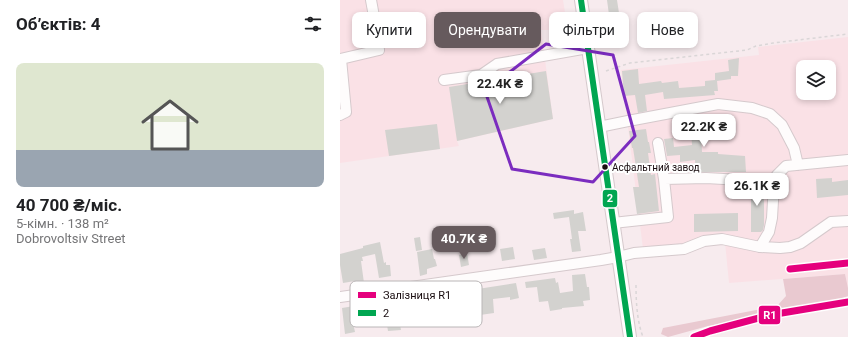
<!DOCTYPE html>
<html lang="uk">
<head>
<meta charset="utf-8">
<style>
	body { margin:0; font-family:Roboto,sans-serif; background:#f6f6f6; color:#202124; height:100vh; display:flex; flex-direction:column; font-size:15px; white-space:nowrap }
	* { box-sizing:border-box; margin:0 }
	p { font-size:13px; color:#757577 }
	.icon { flex:none; width:22px; height:22px; fill:none; stroke:currentColor; stroke-width:2; stroke-linecap:round; stroke-linejoin:round }
	.map { position:relative; flex:1; overflow:hidden }
	.sheet { display:flex; flex-direction:column; background:#fff; width:340px }
	.sheet>* { flex:none }
	.guide { position:absolute; left:12px; top:12px; width:380px; height:36px; display:flex; gap:8px }
	.tools { position:absolute; left:456px; top:60px; display:grid; gap:8px }
	.tools a { display:grid; place-items:center; width:40px; height:40px; border-radius:8px; background:#fff; box-shadow:0 2px 6px #0003; font-size:20px }
	.price { position:absolute; translate:-50% -34px; padding:0 9px; border-radius:8px; background:#fff; color:#222; font-size:13px; line-height:26px; filter:drop-shadow(0 1px 2px #0008) }
	.price::after { content:''; position:absolute; left:50%; top:24px; width:12px; height:9px; margin-left:-6px; background:inherit; clip-path:polygon(0 0,100% 0,50% 100%) }
	.price.active { background:#665a5d; color:#fff }
	ul { padding:0; list-style:none }
	li { display:grid; align-content:center; gap:8px; height:212px; padding:0 16px }
	li span { display:grid; place-items:center; height:124px; border-radius:8px; color:#555 }
	li>.icon { margin-inline-start:auto }
	span .icon { width:72px; height:72px; fill:#fffc; stroke-width:1 }
	li b { font-size:17px }
	h2 { display:flex; justify-content:space-between; align-items:center; height:48px; padding:0 16px; font-size:17px }
	.pill { padding:0 14px; border-radius:8px; background:#fff; box-shadow:0 2px 6px #0003; font-size:14px; line-height:36px }
	.pill.active { background:#665a5d; color:#fff }
	main { display:flex; flex:1; min-height:0 }
	.map>svg:first-child { display:block }
	.built { fill:#fae1e6; fill-rule:evenodd }
	.green { fill:#e9c9d0 }
	.building { fill:#d3d2cf }
	.lines { fill:none; stroke-linecap:round; stroke-linejoin:round }
	.minor-casing { stroke:#d5c9cc; stroke-width:12 }
	.major-casing { stroke:#d5c9cc; stroke-width:14 }
	.path { stroke:#dad6d7; stroke-width:1.5; stroke-dasharray:3 3; stroke-linecap:butt }
	.minor { stroke:#fefcfc; stroke-width:10 }
	.major { stroke:#fefcfc; stroke-width:12 }
	.bus-1-casing { stroke:#fff; stroke-width:9 }
	.bus-1 { stroke:#00a651; stroke-width:6 }
	.rail-1-casing { stroke:#fff; stroke-width:10 }
	.rail-1 { stroke:#e5007d; stroke-width:7 }
	.marked { fill:none; stroke:#7b2cbf; stroke-width:3; stroke-linejoin:round }
	.bus-dot { fill:#180c0f; stroke:#fff; stroke-width:1.5 }
	.labels { text-anchor:middle; dominant-baseline:central; stroke-width:4; stroke-linejoin:round; paint-order:stroke }
	.bus-label { font-size:10px; fill:#180c0f; stroke:#fff; text-anchor:start }
	.key { fill:#fff; stroke:#bab6b7; stroke-width:1 }
	.key-label { font-size:11px; fill:#180c0f }
	.line-badge { stroke:#fff; stroke-width:1.5 }
	.badge-label { font-size:11px; text-anchor:middle; font-weight:bold; fill:#fff }
</style>
</head>
<body>
<main>
<section class="sheet">
<h2>Об’єктів: 4<svg class="icon" aria-label="filters" viewBox="0 0 24 24"><path d="M4 7h16M4 17h16"/><circle cx="9" cy="7" r="2"/><circle cx="15" cy="17" r="2"/></svg></h2>
<ul>
<li><span style="background:linear-gradient(#dfe7d0 70%,#9aa5b1 0)"><svg class="icon" aria-label="home" viewBox="0 0 24 24"><path d="M3 11l9-7 9 7M6 9v11h12V9"/></svg></span><div><b>40 700 ₴/міс.</b><p>5-кімн. · 138 m²</p><p>Dobrovoltsiv Street</p></div></li>
</ul>
</section>
<div class="map">
<svg width="508" height="337" viewBox="0 0 508 337">
	<rect width="100%" height="100%" fill="#f7ebee"/>
	<path class="built" d="M 0,0 L 223,0 L 227,25 L 213,30 L 201,30 L 213,119 L 117,141 L 119,146 L 0,163 Z
		M 508,37 L 508,288 L 505,274 L 389,283 L 385,242 L 303,249 L 281,70 L 419,55 L 418,47 ZM 463,67 L 489,67 L 489,93 L 463,93 Z"/>
	<path class="green" d="M 505,274 L 508,288 L 508,296 L 500,299 L 368,326 L 328,337 L 321,334 L 323,328 L 437,306 L 446,296 L 443,279 Z"/>
	<path class="building" d="M 267,0 L 277,0 L 279,13 L 280,13 L 283,36 L 272,37 Z
		M 399,58 L 398,76 L 391,76 L 391,79 L 377,81 L 378,91 L 374,91 L 375,95 L 324,99 L 323,92 L 305,95 L 307,111 L 298,113 L 295,95 L 284,96 L 282,71 L 298,69 L 299,84 L 321,81 L 322,83 L 338,81 L 339,88 L 365,86 L 365,81 L 375,80 L 375,73 L 389,71 L 388,60 Z
		M 206,71 L 213,119 L 117,141 L 109,87 Z
		M 377,117 L 378,137 L 361,138 L 362,152 L 378,152 L 378,154 L 405,156 L 406,172 L 355,172 L 355,160 L 340,162 L 340,155 L 327,156 L 324,139 L 333,138 L 334,147 L 352,145 L 351,130 L 333,132 L 332,122 Z
		M 97,124 L 100,149 L 49,156 L 45,130 Z
		M 306,129 L 308,142 L 309,142 L 311,153 L 308,153 L 311,175 L 315,174 L 319,211 L 297,214 L 293,187 L 299,187 L 293,148 L 292,148 L 289,131 Z
		M 492,178 L 492,182 L 508,180 L 508,195 L 477,198 L 476,179 Z
		M 424,182 L 424,225 L 423,230 L 421,232 L 411,232 L 411,183 Z
		M 234,210 L 234,214 L 243,212 L 246,231 L 238,231 L 241,251 L 232,252 L 230,239 L 232,239 L 229,217 L 214,219 L 213,213 Z
		M 398,213 L 398,231 L 354,232 L 354,214 Z
		M 80,237 L 82,250 L 76,251 L 74,238 Z
		M 40,242 L 44,263 L 46,262 L 46,265 L 50,265 L 51,276 L 39,278 L 35,254 L 22,257 L 23,261 L 21,261 L 24,283 L 15,284 L 15,281 L 3,283 L 0,265 L 0,254 L 23,248 L 23,246 Z
		M 173,247 L 175,259 L 162,261 L 160,249 Z
		M 205,248 L 207,258 L 194,260 L 192,250 Z
		M 92,249 L 94,259 L 95,259 L 97,266 L 87,269 L 87,274 L 80,276 L 77,252 Z
		M 127,253 L 129,265 L 121,267 L 119,255 Z
		M 245,274 L 247,287 L 249,287 L 250,300 L 243,301 L 244,306 L 222,308 L 222,309 L 210,311 L 208,301 L 199,302 L 197,287 L 186,288 L 185,282 L 215,278 L 216,283 L 218,282 L 220,293 L 233,291 L 232,275 Z
		M 176,283 L 179,298 L 170,300 L 170,297 L 153,299 L 154,313 L 133,316 L 132,305 L 120,307 L 118,292 Z
		M 71,298 L 73,312 L 58,314 L 61,330 L 48,331 L 45,313 L 30,315 L 29,304 Z
		M 14,306 L 16,323 L 13,323 L 15,332 L 5,334 L 2,308 Z"/>
	<g class="lines">
		<g class="minor-casing">
			<path id="minor" d="M 104,80 L 141,75 L 157,64 L 248,48
				M 0,115 L 6,112 L 1,59 L 39,50 L 35,22 L 31,0
				M 259,127 L 288,121 L 378,104 L 412,108 L 430,114 L 442,125 L 454,148 L 458,165
				M 318,143 L 324,179
				M 273,223 L 328,217 L 324,179 L 366,178 L 401,180
				M 420,247 L 429,232 L 432,218 L 434,184 L 437,175 L 446,166 L 508,160
				M 0,297 L 261,260 L 278,257 L 294,253 L 344,249 L 364,241 L 382,239 L 420,247 L 440,248 L 450,247 L 461,243 L 491,222 L 508,221"/>
		</g>
		<g class="major-casing">
			<path id="major" d="M 241,0 L 290,337"/>
		</g>
		<path class="path" d="M 266,71 L 290,63 L 407,50 L 416,46 L 433,43 L 508,34
			M 296,285 C 296,302 297,321 303,337"/>
		<use href="#minor" class="minor"/>
		<use href="#major" class="major"/>
		<g class="bus-1-casing">
			<path id="bus-1" d="M 241,0 L 290,337"/>
		</g>
		<use href="#bus-1" class="bus-1"/>
		<g class="rail-1-casing">
			<path id="rail-1" d="M 450,269 L 508,263
				M 354,337 L 370,331 L 430,315 L 508,302"/>
		</g>
		<use href="#rail-1" class="rail-1"/>
	</g>
	<path class="marked" d="M 206,44 L 273,55 L 295,136 L 253,182 L 172,169 L 145,91 Z"/>
	<circle class="bus-dot" cx="265" cy="167" r="3.5"/>
	<g class="labels">
		<g class="bus-label">
			<text x="272" y="167">Асфальтний завод</text>
		</g>
	</g>
	<rect x="10" y="281" width="132" height="46" rx="6" class="key"/>
	<rect x="18" y="292" width="18" height="6" fill="#e5007d"/>
	<rect x="18" y="310" width="18" height="6" fill="#00a651"/>
	<g class="key-label">
		<text x="43" y="299">Залізниця R1</text>
		<text x="43" y="317">2</text>
	</g>
	<g class="line-badge">
		<rect x="262" y="189" width="16" height="19" rx="4" fill="#00a651"/>
		<rect x="418" y="305" width="23" height="20" rx="4" fill="#e5007d"/>
	</g>
	<g class="badge-label">
		<text x="270" y="202">2</text>
		<text x="430" y="319">R1</text>
	</g>
</svg>
<div class="tools">
<a><svg class="icon" aria-label="layers" viewBox="0 0 24 24"><path d="M12 4l9 5-9 5-9-5zM3 14l9 5 9-5"/></svg></a>
</div>
<b class="price" style="left:160px;top:105px">22.4K ₴</b>
<b class="price" style="left:364px;top:148px">22.2K ₴</b>
<b class="price" style="left:417px;top:207px">26.1K ₴</b>
<b class="price active" style="left:124px;top:260px">40.7K ₴</b>
<div class="guide">
<a class="pill">Купити</a>
<a class="pill active">Орендувати</a>
<a class="pill">Фільтри</a>
<a class="pill">Нове</a>
</div>
</div>
</main>
</body>
</html>
